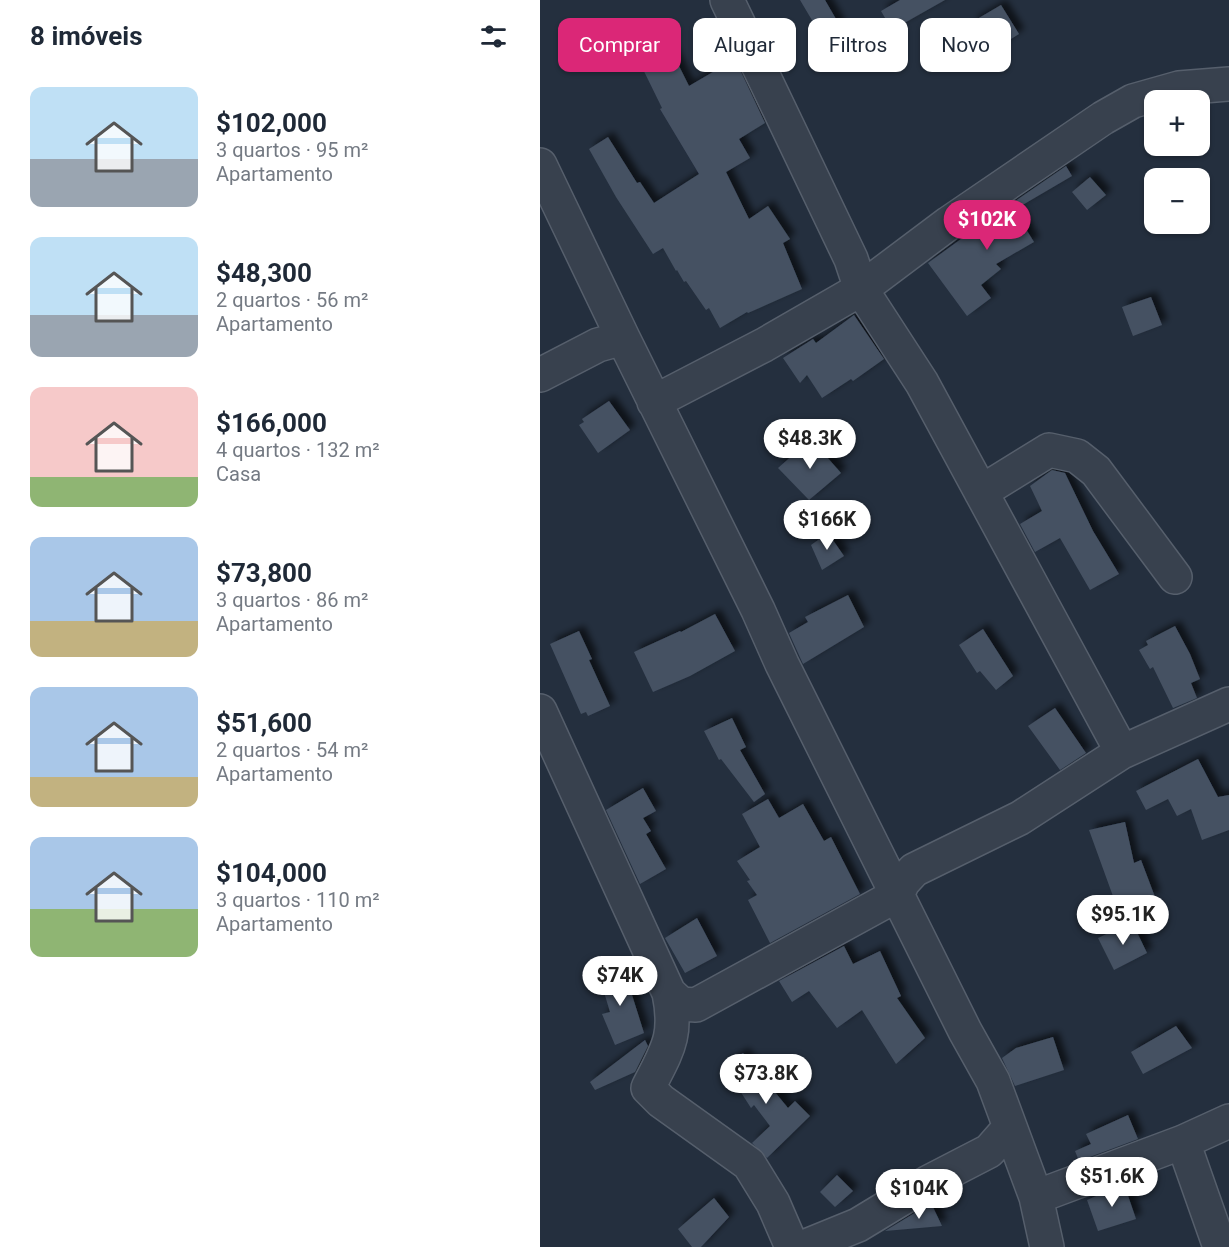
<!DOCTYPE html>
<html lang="pt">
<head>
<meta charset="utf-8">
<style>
	body { margin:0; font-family:Roboto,sans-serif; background:#f2f2f3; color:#1f2937; height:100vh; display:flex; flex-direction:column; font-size:22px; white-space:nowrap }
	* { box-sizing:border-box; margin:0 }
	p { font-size:20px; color:#747a83 }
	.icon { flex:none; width:33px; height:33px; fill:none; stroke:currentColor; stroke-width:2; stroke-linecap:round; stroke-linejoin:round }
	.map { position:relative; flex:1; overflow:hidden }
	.drawer { display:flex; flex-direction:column; background:#fff; width:540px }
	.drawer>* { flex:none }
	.banner { position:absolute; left:18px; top:18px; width:570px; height:54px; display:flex; gap:12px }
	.tools { position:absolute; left:604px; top:90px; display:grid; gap:12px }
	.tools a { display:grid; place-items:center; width:66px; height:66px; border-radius:12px; background:#fff; box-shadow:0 2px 4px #0004; font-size:30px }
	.price { position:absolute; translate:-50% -51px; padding:0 14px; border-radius:21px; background:#fff; color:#222; font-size:20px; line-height:39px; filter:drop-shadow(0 2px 3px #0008) }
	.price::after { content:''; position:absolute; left:50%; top:36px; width:18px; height:14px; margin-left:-9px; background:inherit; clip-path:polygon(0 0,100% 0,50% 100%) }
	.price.selected { background:#db2777; color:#fff }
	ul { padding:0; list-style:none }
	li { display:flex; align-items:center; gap:18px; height:150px; padding:0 30px }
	li span { display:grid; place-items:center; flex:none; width:168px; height:120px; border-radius:12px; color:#555 }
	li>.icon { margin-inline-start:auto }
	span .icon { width:72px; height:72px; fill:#fffc; stroke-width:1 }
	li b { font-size:26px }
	h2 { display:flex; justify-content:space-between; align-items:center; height:72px; padding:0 30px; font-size:26px }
	.chip { padding:0 21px; border-radius:12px; background:#fff; box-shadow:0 2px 4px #0004; font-size:21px; line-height:54px }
	.chip.selected { background:#db2777; color:#fff }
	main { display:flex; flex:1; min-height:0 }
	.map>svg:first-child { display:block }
	.building { fill:#455162; filter:url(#shadow) }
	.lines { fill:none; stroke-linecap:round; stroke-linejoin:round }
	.street-casing { stroke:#565f6c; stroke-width:36 }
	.street { stroke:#38414e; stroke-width:33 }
</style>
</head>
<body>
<main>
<section class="drawer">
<h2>8 imóveis<svg class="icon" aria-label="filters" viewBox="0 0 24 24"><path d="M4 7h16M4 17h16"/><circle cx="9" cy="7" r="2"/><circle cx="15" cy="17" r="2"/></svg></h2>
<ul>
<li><span style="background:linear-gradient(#bfe0f5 60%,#9aa5b1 0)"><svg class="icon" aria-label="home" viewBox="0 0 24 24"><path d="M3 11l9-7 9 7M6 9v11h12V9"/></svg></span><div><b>$102,000</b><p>3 quartos · 95 m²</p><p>Apartamento</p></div></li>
<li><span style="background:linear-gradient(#bfe0f5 65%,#9aa5b1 0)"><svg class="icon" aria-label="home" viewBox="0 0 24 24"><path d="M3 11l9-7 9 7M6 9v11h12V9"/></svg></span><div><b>$48,300</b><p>2 quartos · 56 m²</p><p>Apartamento</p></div></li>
<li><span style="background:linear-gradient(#f6c9c9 75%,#8fb573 0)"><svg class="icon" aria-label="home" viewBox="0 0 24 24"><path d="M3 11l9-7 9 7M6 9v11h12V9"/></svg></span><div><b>$166,000</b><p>4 quartos · 132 m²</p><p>Casa</p></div></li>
<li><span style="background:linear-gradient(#a9c7e8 70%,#c2b280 0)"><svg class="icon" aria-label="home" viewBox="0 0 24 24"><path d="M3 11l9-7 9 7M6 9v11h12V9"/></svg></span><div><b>$73,800</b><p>3 quartos · 86 m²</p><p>Apartamento</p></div></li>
<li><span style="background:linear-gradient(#a9c7e8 75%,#c2b280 0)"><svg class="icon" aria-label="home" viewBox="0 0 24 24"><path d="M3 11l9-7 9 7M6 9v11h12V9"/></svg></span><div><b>$51,600</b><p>2 quartos · 54 m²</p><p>Apartamento</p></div></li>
<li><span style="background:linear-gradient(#a9c7e8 60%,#8fb573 0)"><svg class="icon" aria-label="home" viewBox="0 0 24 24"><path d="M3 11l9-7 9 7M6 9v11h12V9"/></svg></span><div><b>$104,000</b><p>3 quartos · 110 m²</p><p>Apartamento</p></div></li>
</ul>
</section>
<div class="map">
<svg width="689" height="1247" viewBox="0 0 689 1247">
	<defs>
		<filter id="shadow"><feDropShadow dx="5.5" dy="-5.5" stdDeviation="3" flood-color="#0009"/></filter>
	</defs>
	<rect width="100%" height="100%" fill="#242f3e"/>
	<path class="building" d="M 260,0 L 285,0 L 300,26 L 282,37 Z
		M 360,0 L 405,0 L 352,30 L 341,11 Z
		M 461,5 L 479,34 L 450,52 L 432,22 Z
		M 125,38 L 149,86 L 195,59 L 225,123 L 199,139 L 210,158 L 186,172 L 209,219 L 228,206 L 250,239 L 243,243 L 262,289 L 208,313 L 207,312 L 180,328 L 169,308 L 166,310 L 146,281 L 144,282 L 137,270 L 136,271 L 123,248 L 113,254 L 76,197 L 49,149 L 68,137 L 97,183 L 100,182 L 114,203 L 159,174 L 120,109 L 122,108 L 95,53 Z
		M 526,166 L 532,176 L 474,210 L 494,242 L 456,264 L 461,269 L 441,285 L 451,298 L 427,316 L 388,263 L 447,220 L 449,223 L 470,210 L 468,206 Z
		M 550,177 L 566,195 L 547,210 L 532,192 Z
		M 611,297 L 622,325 L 593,336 L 582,307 Z
		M 314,315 L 344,359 L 313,381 L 311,379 L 282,398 L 267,375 L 260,383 L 243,358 L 273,339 L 276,343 Z
		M 69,401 L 90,430 L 58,453 L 39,425 L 44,422 L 42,419 Z
		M 271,439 L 301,473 L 269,500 L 238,468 Z
		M 512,470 L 525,473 L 553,531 L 579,574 L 550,590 L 520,538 L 495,552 L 480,524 L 502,511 L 490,486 Z
		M 288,533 L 304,556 L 282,570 L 271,545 Z
		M 308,595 L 324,627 L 263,664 L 249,633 L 268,622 L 265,617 Z
		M 175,614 L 195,651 L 150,676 L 113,692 L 94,652 L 140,631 L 141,632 Z
		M 635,626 L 650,654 L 660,679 L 651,683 L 657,698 L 633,708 L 613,667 L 610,669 L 599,650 L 608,645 L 606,641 Z
		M 443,629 L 473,676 L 456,690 L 440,671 L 437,673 L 419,645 Z
		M 39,631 L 52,659 L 49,660 L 70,706 L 48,716 L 46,712 L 41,714 L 10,644 Z
		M 515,708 L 546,753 L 520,770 L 488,726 Z
		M 192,718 L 206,747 L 200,750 L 225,794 L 214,802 L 181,759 L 179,760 L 164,731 Z
		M 658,759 L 678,797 L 689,795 L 689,830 L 662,840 L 651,809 L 637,816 L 628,799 L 606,810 L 596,791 Z
		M 103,788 L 116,811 L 103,818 L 111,831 L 106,834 L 126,869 L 100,884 L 66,810 Z
		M 228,799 L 239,818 L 263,804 L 284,841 L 291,837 L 320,894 L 230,943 L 208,900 L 217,895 L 207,881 L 210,880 L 197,861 L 220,847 L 202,814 Z
		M 585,822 L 594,863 L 601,860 L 615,897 L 578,910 L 549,830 Z
		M 157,918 L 177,956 L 145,973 L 125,938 Z
		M 592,922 L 607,953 L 574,970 L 558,938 Z
		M 304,946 L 313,964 L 340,951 L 361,996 L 357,998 L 385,1038 L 356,1064 L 322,1010 L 297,1028 L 269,991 L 252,1002 L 239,981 Z
		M 75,965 L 86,976 L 104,1033 L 75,1045 L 62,1014 L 70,1012 L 60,979 Z
		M 636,1026 L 652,1048 L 603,1074 L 591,1052 Z
		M 513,1037 L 524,1070 L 475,1086 L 462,1058 L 476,1048 Z
		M 105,1040 L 108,1046 L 95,1072 L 55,1090 L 50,1082 Z
		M 203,1053 L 248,1108 L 255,1101 L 270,1116 L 227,1158 L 212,1143 L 230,1126 L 214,1105 L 211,1108 L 184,1066 Z
		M 588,1115 L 598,1139 L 539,1161 L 535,1151 L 551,1144 L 546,1134 Z
		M 297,1175 L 313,1191 L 295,1207 L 280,1192 Z
		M 584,1184 L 596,1219 L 558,1231 L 547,1200 Z
		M 174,1198 L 189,1217 L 161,1247 L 152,1247 L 138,1229 Z
		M 391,1203 L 402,1226 L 345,1231 Z"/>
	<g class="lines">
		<g class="street-casing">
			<path id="street" d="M 187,0 L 311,259 L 321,289 L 382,383 L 582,752
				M 0,165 L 83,338 L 218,610 L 242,664 L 425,1031 L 453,1081 L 496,1197 L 507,1247
				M 0,375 L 58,345 L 83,338
				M 114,402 L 224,345 L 321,289 L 409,223 L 563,118 L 593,101 L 639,88 L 689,84
				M 441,492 L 509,450 L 537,456 L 556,471 L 635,577
				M 0,711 L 129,993 L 141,1004 L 156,1005 L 357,895 L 363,882 L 374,870 L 480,818 L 582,752 L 689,704
				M 129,993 C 138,1037 127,1050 108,1088 L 121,1101 L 209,1164 L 233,1203 L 252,1247
				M 643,1142 L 680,1247
				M 496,1197 L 643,1142 L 689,1121
				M 264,1247 L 318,1225 L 389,1182 L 449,1151 L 470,1127"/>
		</g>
		<use href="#street" class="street"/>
	</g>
</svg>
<div class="tools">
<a>+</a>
<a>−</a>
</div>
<b class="price selected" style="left:447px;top:251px">$102K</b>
<b class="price" style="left:270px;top:470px">$48.3K</b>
<b class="price" style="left:287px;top:551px">$166K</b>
<b class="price" style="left:583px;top:946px">$95.1K</b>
<b class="price" style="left:80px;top:1007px">$74K</b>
<b class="price" style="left:226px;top:1105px">$73.8K</b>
<b class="price" style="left:572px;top:1208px">$51.6K</b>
<b class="price" style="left:379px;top:1220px">$104K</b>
<div class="banner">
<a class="chip selected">Comprar</a>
<a class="chip">Alugar</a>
<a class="chip">Filtros</a>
<a class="chip">Novo</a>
</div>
</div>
</main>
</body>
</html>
